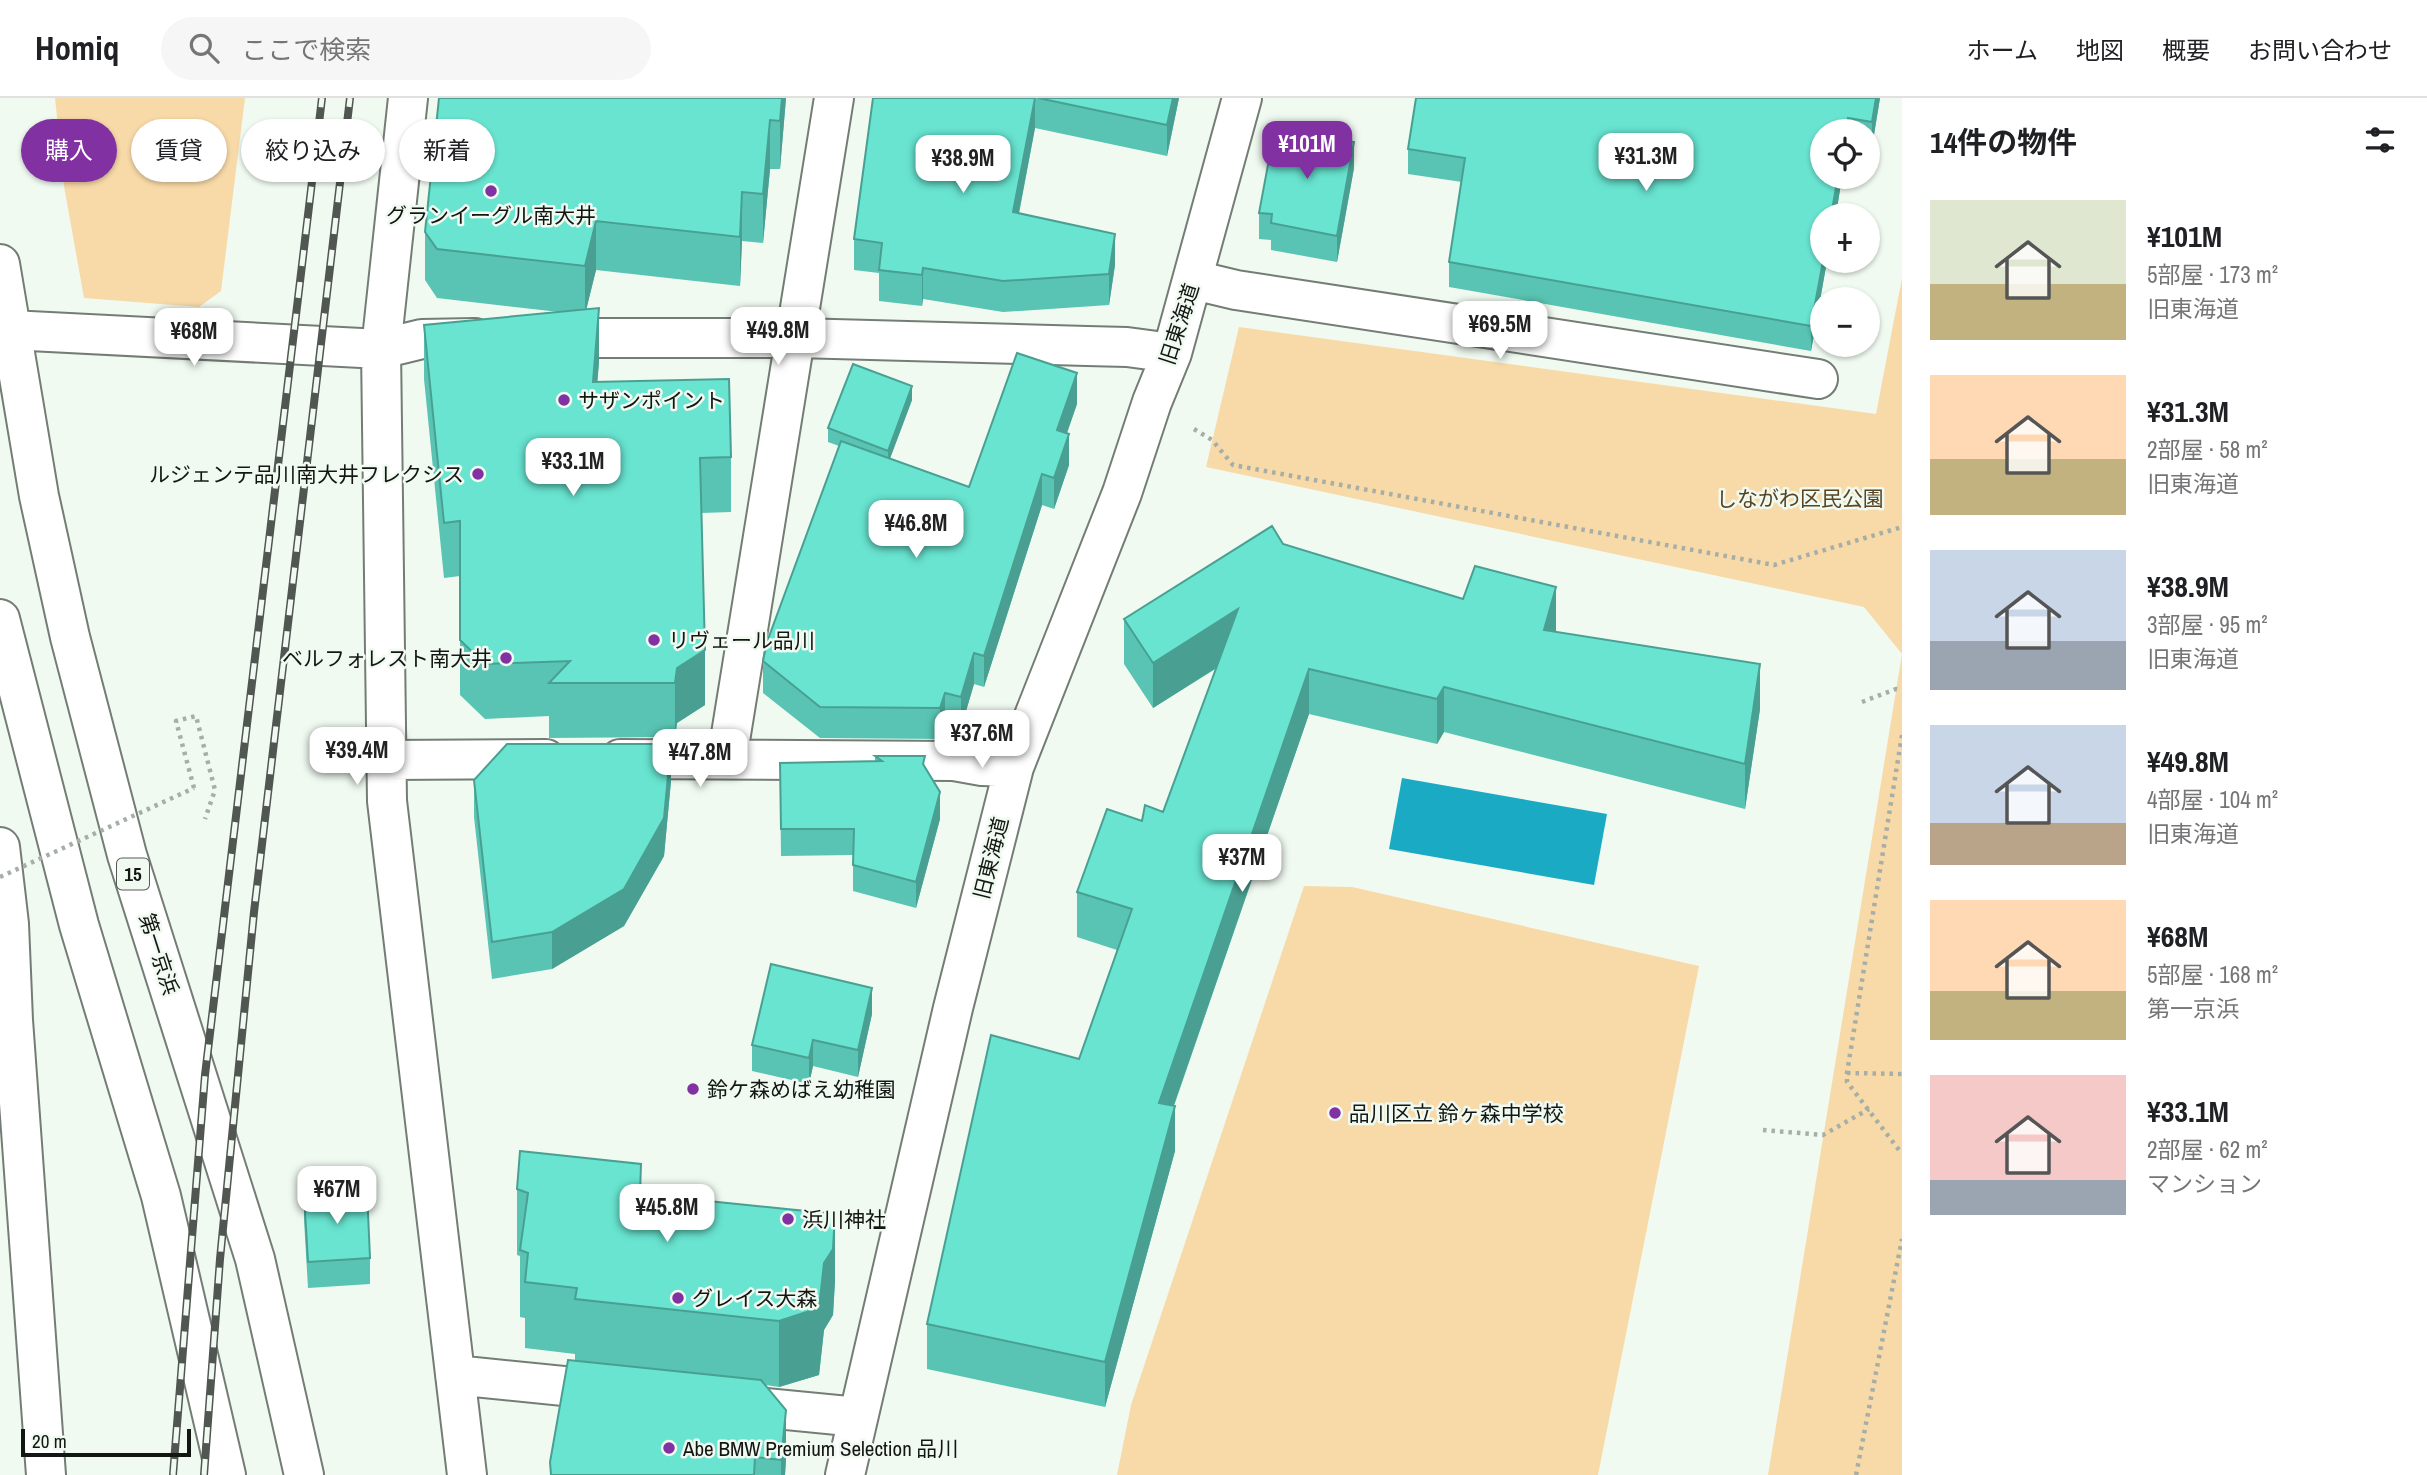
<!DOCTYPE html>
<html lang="ja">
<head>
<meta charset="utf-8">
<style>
	body { margin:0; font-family:"Archivo Narrow","Noto Sans JP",sans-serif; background:#f6f6f6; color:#202124; height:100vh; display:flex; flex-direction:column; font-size:26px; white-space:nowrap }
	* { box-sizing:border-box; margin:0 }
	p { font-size:23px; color:#757577 }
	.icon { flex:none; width:38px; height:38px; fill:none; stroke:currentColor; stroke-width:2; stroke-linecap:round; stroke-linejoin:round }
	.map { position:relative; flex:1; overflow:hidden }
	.drawer { display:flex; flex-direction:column; background:#fff; width:525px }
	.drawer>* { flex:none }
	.hud { position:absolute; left:21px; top:21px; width:665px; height:63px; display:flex; gap:14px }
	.buttons { position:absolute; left:1810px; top:21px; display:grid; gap:14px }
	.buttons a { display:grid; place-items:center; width:70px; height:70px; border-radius:50%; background:#fff; box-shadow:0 2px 5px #0004; font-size:35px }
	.scale { position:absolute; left:21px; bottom:18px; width:170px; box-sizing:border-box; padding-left:7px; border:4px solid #131613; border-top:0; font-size:19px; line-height:24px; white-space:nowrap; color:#131613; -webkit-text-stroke:5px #f0faf1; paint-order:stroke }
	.price { position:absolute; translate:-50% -60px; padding:0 16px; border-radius:14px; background:#fff; color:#222; font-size:23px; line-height:46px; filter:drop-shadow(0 2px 4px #0008) }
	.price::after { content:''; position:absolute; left:50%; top:42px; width:21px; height:16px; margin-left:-10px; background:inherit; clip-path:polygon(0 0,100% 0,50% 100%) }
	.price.on { background:#8131a1; color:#fff }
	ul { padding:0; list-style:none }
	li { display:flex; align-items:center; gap:21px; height:175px; padding:0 28px }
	li span { display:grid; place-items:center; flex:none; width:196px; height:140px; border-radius:0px; color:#555 }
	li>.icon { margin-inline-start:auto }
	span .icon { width:84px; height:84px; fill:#fffc; stroke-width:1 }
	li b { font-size:30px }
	h2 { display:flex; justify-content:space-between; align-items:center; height:84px; padding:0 28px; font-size:30px }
	.chip { padding:0 24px; border-radius:32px; background:#fff; box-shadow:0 2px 5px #0004; font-size:24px; line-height:63px }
	.chip.on { background:#8131a1; color:#fff }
	header { display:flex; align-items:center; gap:42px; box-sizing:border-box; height:98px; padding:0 35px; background:#fff; border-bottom:2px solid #e0e0e0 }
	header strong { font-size:33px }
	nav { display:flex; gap:38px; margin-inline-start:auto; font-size:24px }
	.search { width:490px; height:63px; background:#f6f6f6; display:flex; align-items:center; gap:18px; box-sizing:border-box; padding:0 24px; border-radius:38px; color:#757577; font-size:26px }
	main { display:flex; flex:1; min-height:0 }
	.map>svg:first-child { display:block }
	.green { fill:#f8daa8 }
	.water { fill:#1baac4 }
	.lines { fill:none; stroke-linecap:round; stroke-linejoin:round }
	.minor-casing { stroke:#747d75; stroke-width:42 }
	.highway-casing { stroke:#747d75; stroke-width:42 }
	.path { stroke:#a6aea7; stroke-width:4.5; stroke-dasharray:3.5 5; stroke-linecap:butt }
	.minor { stroke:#fff; stroke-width:38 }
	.highway { stroke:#fff; stroke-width:38 }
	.rail-casing { stroke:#515652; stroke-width:8 }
	.rail { stroke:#f0faf1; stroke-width:5; stroke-dasharray:16; stroke-linecap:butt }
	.path-bridge { stroke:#a6aea7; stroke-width:4.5; stroke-dasharray:3.5 5; stroke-linecap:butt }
	.wall { fill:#59c4b3 }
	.shaded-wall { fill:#49a092 }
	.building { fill:#68e4d0; stroke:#49a092; stroke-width:2 }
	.poi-dot { fill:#8131a1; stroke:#f0faf1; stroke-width:2.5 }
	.labels { text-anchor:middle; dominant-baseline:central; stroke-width:5; stroke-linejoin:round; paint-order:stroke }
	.shield { fill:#f0faf1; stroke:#555a56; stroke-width:2 }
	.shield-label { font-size:19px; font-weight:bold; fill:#131613 }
	.poi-label { font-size:21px; fill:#131613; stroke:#f0faf1; text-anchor:start }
	.street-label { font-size:21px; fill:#131613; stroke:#f0faf1 }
	.park-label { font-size:21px; fill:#594522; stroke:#f0faf1 }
</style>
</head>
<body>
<header>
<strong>Homiq</strong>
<div class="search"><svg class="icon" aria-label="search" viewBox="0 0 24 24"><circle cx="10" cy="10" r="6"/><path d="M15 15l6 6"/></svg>ここで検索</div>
<nav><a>ホーム</a><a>地図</a><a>概要</a><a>お問い合わせ</a></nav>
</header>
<main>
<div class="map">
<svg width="1902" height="1377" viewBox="0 0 1902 1377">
	<rect width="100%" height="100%" fill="#f0faf1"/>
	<path class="green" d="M 55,0 L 245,0 L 221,193 L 199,209 L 84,200 L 64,88 Z
		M 1902,180 L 1902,1377 L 1768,1377 L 1902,556 L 1864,509 L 1206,369 L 1239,229 L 1876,316 Z
		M 1304,788 L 1352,789 L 1699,868 L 1598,1377 L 1117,1377 L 1131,1307 Z"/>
	<path class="water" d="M 1402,680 L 1607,716 L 1594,787 L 1389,751 Z"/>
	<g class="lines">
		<g class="minor-casing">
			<path id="minor" d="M 408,0 L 381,251 L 387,703 L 467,1377
				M 1194,182 L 1236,192 L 1818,281
				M 10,232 L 381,251 L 422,241 L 475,240
				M 545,240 L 797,240 L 1087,248 L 1127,249 L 1172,255
				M 620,661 L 954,663 L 982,668 L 1014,669
				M 727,661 L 834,0
				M 387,662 L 546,661
				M 0,749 L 9,826 L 13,922 L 46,1377
				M 455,1277 L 613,1293
				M 736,1307 L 858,1319
				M 845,1377 L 953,910 L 1014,669 L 1122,395 L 1152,304 L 1172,255 L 1242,0"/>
		</g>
		<g class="highway-casing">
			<path id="highway" d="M 0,166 L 39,398 L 70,539 L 127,757 L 255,1161 L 304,1377
				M 0,521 L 79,827 L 161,1098 L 226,1377"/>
		</g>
		<path class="path" d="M 36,63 L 61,59
			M 1194,331 L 1212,342 L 1233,367 L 1774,467 L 1902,429
			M 1862,604 L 1896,591 L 1902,592
			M 1902,637 L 1847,975 L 1847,984 L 1902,1056
			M 194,690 L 176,623 L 196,618 L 215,692 L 205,721
			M 1847,975 L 1902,976
			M 1763,1032 L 1823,1037 L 1869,1011
			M 1856,1377 L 1902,1141"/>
		<use href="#minor" class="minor"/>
		<use href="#highway" class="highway"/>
		<g class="rail-casing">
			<path id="rail" d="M 173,1377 L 205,977 L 322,0
				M 204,1377 L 220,1161 L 254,814 L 350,0"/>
		</g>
		<use href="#rail" class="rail"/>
		<path class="path-bridge" d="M 0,779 L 194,690"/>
	</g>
	<path class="wall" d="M 439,0 L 786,0 L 780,71 L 770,71 L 763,145 L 742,143 L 740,188 L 596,172 L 586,211 L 599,264 L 597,284 L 731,359 L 731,414 L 701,415 L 705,607 L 677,625 L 675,639 L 549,640 L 549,618 L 485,621 L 460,597 L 460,478 L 444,480 L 424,281 L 424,227 L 559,214 L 437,200 L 425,182 L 425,134 Z
		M 873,0 L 1179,0 L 1167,58 L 1035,30 L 1019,116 L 1115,167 L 1109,207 L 1003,214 L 923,201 L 922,208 L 879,203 L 879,175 L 854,172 L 854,141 Z
		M 1416,0 L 1880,0 L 1872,49 L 1867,48 L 1867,33 L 1822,33 L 1822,79 L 1842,79 L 1836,117 L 1822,163 L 1827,163 L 1811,253 L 1449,189 L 1449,164 L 1462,84 L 1408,76 L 1408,51 Z
		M 1354,70 L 1337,164 L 1271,152 L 1271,142 L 1259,141 L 1259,115 Z
		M 912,302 L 890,360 L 969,389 L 1077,306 L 1067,335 L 1069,367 L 1054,411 L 1042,407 L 984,589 L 974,586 L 961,630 L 945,626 L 940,641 L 820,640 L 763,595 L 763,563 L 839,348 L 828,344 L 828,330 Z
		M 1283,446 L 1555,534 L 1760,611 L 1745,711 L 1444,634 L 1437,646 L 1309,616 L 1174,1008 L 1175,1053 L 1105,1309 L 927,1271 L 927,1226 L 1079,961 L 1117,852 L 1077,839 L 1077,794 L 1142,723 L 1163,714 L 1217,570 L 1153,610 L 1124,566 L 1124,521 Z
		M 875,658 L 925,670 L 940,721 L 916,810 L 853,793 L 853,757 L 781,758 L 780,665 L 875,663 Z
		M 474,682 L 671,683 L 664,758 L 624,828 L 552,871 L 492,881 L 474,719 Z
		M 872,916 L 858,979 L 813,968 L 809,986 L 752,973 L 752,947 Z
		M 517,1091 L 641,1097 L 835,1183 L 833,1217 L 824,1232 L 819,1277 L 779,1289 L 766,1287 L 786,1361 L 785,1377 L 550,1377 L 550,1364 L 575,1262 L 575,1256 L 525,1250 L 525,1220 L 520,1219 L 520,1158 L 517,1157 Z
		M 304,1096 L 370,1160 L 370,1186 L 308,1190 L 304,1122 Z"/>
	<path class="shaded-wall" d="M 782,0 L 786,0 L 780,71 L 780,23 Z
		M 1035,0 L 1035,30 L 1013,145 L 1013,114 Z
		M 1173,0 L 1179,0 L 1167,58 L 1167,27 Z
		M 1876,0 L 1880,0 L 1872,49 L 1872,24 Z
		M 770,22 L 770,71 L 763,145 L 763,96 Z
		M 1354,44 L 1354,70 L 1337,164 L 1337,138 Z
		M 1838,79 L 1842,79 L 1836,117 L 1831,117 Z
		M 742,94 L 742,143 L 740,188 L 740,139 Z
		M 596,123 L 596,172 L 585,217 L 585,168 Z
		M 1115,136 L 1115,167 L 1109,207 L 1109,176 Z
		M 1823,163 L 1827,163 L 1811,253 L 1811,228 Z
		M 923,170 L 923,201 L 922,208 L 922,177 Z
		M 599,210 L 599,264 L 593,339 L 593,284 Z
		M 1077,275 L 1077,306 L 1057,363 L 1057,332 Z
		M 912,288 L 912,302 L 888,366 L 888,353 Z
		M 1069,336 L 1069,367 L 1054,411 L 1054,380 Z
		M 1042,376 L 1042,407 L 984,589 L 984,558 Z
		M 1556,489 L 1556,534 L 1544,532 Z
		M 1238,511 L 1238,556 L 1153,610 L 1153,565 Z
		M 705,552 L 705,607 L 677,625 L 675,639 L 675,585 L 677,570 Z
		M 974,555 L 974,586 L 961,630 L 961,599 Z
		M 1760,566 L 1760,611 L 1745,711 L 1745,666 Z
		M 1309,571 L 1309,616 L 1159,1050 L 1159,1005 Z
		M 1444,589 L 1444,634 L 1437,646 L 1437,601 Z
		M 945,595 L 945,626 L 940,641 L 940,610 Z
		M 671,646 L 671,683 L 664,758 L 624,828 L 552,871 L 552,834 Z
		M 940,694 L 940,721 L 916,810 L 916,784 Z
		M 872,890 L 872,916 L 858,979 L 858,952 Z
		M 813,942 L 813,968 L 809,986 L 809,960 Z
		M 1175,1008 L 1175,1053 L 1105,1309 L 1105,1264 Z
		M 835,1116 L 835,1183 L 833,1217 L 824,1232 L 819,1277 L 779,1289 L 779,1223 L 824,1165 Z
		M 786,1312 L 786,1361 L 785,1377 L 781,1377 L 781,1362 Z"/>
	<path class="building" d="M 439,0 L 782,0 L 780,23 L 770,22 L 763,96 L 742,94 L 740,139 L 596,123 L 585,168 L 437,151 L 425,134 Z
		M 873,0 L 1035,0 L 1013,114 L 1115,136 L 1109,176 L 1003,183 L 923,170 L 922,177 L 879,172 L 882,145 L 854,141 Z
		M 1038,0 L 1173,0 L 1167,27 Z
		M 1416,0 L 1876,0 L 1872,24 L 1848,20 L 1846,33 L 1822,33 L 1822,79 L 1838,79 L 1831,117 L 1822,117 L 1822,163 L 1823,163 L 1811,228 L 1449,164 L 1465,60 L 1408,51 Z
		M 1275,29 L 1354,44 L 1337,138 L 1271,125 L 1272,116 L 1259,115 Z
		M 599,210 L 593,284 L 729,281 L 731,359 L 700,360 L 705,552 L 677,570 L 675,585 L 549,585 L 570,563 L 485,566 L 460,542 L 460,423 L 444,425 L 424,227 Z
		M 1017,255 L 1077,275 L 1057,332 L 1069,336 L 1054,380 L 1042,376 L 984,558 L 974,555 L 961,599 L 945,595 L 940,610 L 820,609 L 763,563 L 767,544 L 841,343 L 969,389 Z
		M 853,266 L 912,288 L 888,353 L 828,330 Z
		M 1272,428 L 1283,446 L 1463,501 L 1475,468 L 1556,489 L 1544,532 L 1760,566 L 1745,666 L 1444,589 L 1437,601 L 1309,571 L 1159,1005 L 1175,1008 L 1105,1264 L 927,1226 L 991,937 L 1079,961 L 1132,811 L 1077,794 L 1107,711 L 1142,723 L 1145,707 L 1163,714 L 1238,511 L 1153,565 L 1124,521 Z
		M 507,646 L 671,646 L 664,720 L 624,791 L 552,834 L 492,844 L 474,682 Z
		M 875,658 L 925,658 L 923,666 L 940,694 L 916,784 L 853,767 L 854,731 L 781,731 L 780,665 L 882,663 Z
		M 771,866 L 872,890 L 858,952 L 813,942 L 809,960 L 752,947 Z
		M 520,1053 L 641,1066 L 640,1096 L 835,1116 L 833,1151 L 824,1165 L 819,1210 L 779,1223 L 575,1201 L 577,1190 L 525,1184 L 528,1155 L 520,1152 L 528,1095 L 517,1091 Z
		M 367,1092 L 370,1160 L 308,1164 L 304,1096 Z
		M 568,1262 L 761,1282 L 786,1312 L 781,1362 L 755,1359 L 754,1377 L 551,1377 L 550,1364 Z"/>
	<g class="poi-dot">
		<circle cx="491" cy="93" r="7"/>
		<circle cx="564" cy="302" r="7"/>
		<circle cx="478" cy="376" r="7"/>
		<circle cx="654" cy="542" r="7"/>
		<circle cx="506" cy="560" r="7"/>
		<circle cx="693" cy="991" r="7"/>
		<circle cx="1335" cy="1015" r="7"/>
		<circle cx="788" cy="1121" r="7"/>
		<circle cx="678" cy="1200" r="7"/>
		<circle cx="669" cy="1350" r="7"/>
	</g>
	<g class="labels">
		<rect class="shield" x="117" y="760.5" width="32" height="31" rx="5"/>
		<g class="shield-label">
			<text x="133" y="776">15</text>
		</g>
		<g class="poi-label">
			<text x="491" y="117" text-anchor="middle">グランイーグル南大井</text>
			<text x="578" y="302">サザンポイント</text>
			<text x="464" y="376" text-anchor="end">ルジェンテ品川南大井フレクシス</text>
			<text x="668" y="542">リヴェール品川</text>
			<text x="492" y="560" text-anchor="end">ベルフォレスト南大井</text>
			<text x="707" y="991">鈴ケ森めばえ幼稚園</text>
			<text x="1349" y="1015">品川区立 鈴ヶ森中学校</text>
			<text x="802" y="1121">浜川神社</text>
			<text x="692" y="1200">グレイス大森</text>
			<text x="683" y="1350">Abe BMW Premium Selection 品川</text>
		</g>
		<g class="street-label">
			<text transform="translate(1179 226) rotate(-72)">旧東海道</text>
			<text transform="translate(991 760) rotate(-76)">旧東海道</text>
			<text transform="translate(159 856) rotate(72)">第一京浜</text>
		</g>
		<g class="park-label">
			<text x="1800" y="400">しながわ区民公園</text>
		</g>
	</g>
</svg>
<div class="buttons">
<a><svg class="icon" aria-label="locate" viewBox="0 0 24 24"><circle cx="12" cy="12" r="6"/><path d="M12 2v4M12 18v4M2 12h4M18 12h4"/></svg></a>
<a>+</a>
<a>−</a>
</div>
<div class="scale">20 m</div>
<b class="price on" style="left:1307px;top:83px">¥101M</b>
<b class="price" style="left:1646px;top:95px">¥31.3M</b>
<b class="price" style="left:963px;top:97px">¥38.9M</b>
<b class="price" style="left:1500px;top:263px">¥69.5M</b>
<b class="price" style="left:778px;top:269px">¥49.8M</b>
<b class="price" style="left:194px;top:270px">¥68M</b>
<b class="price" style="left:573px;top:400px">¥33.1M</b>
<b class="price" style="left:916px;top:462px">¥46.8M</b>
<b class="price" style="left:982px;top:672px">¥37.6M</b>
<b class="price" style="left:357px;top:689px">¥39.4M</b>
<b class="price" style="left:700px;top:691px">¥47.8M</b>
<b class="price" style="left:1242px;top:796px">¥37M</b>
<b class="price" style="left:337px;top:1128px">¥67M</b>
<b class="price" style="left:667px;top:1146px">¥45.8M</b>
<div class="hud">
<a class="chip on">購入</a>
<a class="chip">賃貸</a>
<a class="chip">絞り込み</a>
<a class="chip">新着</a>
</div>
</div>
<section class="drawer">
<h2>14件の物件<svg class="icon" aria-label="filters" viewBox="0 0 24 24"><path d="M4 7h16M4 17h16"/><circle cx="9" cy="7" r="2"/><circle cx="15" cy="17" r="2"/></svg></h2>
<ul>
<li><span style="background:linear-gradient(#dfe7d0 60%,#c2b280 0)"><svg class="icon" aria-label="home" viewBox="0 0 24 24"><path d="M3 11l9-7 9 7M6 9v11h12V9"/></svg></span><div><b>¥101M</b><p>5部屋 · 173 m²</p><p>旧東海道</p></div></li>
<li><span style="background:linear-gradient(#ffd9b3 60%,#c2b280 0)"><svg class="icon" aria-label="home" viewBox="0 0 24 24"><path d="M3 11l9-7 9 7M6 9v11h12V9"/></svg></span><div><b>¥31.3M</b><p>2部屋 · 58 m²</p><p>旧東海道</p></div></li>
<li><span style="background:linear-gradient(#c9d6e8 65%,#9aa5b1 0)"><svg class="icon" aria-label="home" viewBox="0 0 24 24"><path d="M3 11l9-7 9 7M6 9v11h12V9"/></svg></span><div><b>¥38.9M</b><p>3部屋 · 95 m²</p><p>旧東海道</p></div></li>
<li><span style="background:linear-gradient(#c9d6e8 70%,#b9a48a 0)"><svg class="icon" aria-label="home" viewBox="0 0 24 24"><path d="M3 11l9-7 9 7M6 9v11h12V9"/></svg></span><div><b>¥49.8M</b><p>4部屋 · 104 m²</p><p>旧東海道</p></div></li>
<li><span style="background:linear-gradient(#ffd9b3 65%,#c2b280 0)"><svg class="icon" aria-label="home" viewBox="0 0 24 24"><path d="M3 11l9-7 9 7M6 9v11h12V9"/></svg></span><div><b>¥68M</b><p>5部屋 · 168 m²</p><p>第一京浜</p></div></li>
<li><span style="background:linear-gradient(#f6c9c9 75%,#9aa5b1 0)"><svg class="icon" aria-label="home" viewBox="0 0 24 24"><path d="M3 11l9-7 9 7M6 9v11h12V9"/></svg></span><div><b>¥33.1M</b><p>2部屋 · 62 m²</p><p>マンション</p></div></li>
</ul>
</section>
</main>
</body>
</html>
